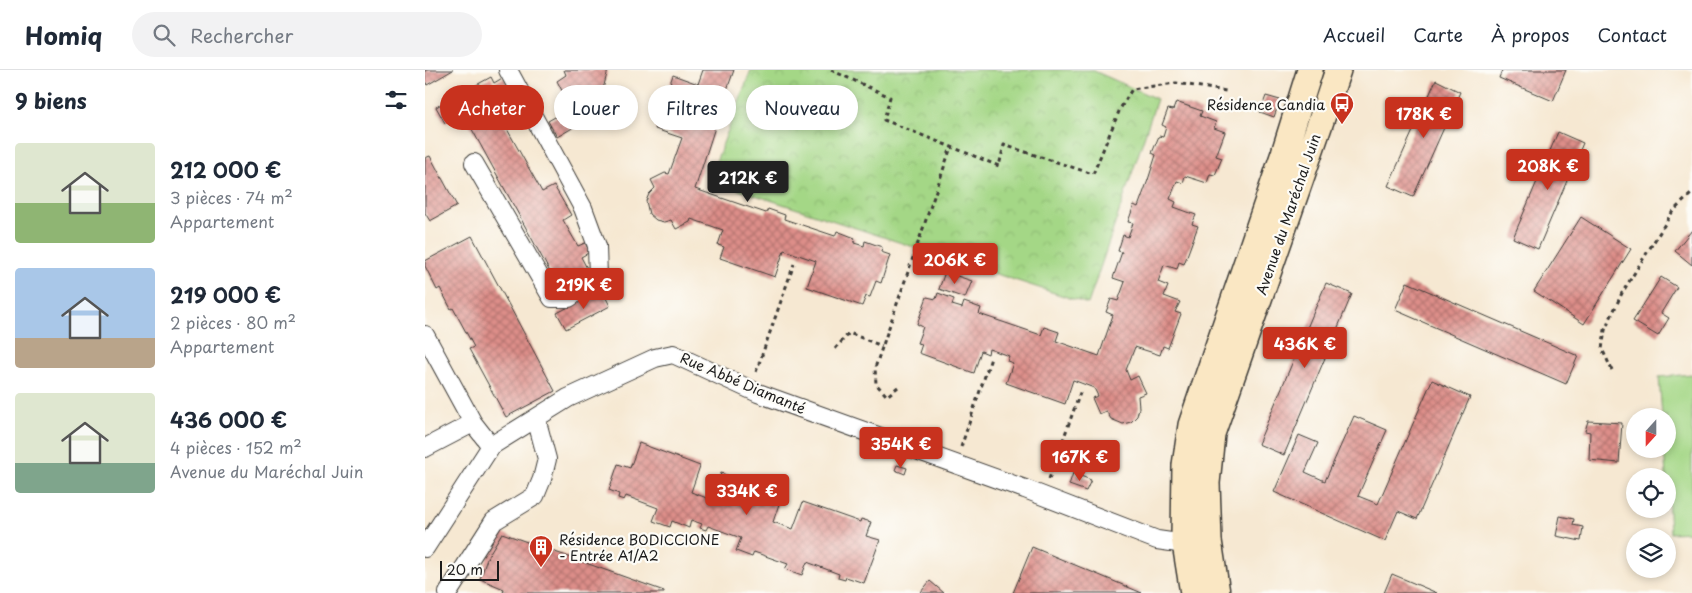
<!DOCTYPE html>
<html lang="fr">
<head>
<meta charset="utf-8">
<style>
	body { margin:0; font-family:"Playpen Sans",sans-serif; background:#f2f2f3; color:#1f2937; height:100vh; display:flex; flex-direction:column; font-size:19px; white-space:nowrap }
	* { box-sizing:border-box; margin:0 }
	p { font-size:16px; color:#747a83 }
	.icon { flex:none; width:28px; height:28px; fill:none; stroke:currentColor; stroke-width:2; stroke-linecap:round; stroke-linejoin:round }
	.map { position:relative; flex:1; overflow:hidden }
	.sheet { display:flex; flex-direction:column; background:#fff; width:425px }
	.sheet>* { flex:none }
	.top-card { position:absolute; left:15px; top:15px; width:475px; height:45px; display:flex; gap:10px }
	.needle { width:32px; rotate:201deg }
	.fabs { position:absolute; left:1201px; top:338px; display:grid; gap:10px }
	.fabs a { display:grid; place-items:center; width:50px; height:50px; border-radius:50%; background:#fff; box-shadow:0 2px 8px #0003; font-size:25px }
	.scale { position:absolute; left:15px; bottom:12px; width:59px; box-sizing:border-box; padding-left:5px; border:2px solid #1c1c1c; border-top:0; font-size:14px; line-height:18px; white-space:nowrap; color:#1c1c1c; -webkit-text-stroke:4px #fdfcf7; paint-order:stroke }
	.price { position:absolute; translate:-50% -42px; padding:0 11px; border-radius:5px; background:#c8321e; color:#fff; font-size:16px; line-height:32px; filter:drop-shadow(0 1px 2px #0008) }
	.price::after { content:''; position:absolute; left:50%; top:30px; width:15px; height:11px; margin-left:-8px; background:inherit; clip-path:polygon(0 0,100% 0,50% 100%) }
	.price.selected { background:#222; color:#fff }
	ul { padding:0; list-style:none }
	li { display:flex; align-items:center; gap:15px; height:125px; padding:0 15px }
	li span { display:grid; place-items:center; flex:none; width:140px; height:100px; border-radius:5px; color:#555 }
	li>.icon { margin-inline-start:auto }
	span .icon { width:60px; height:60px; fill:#fffc; stroke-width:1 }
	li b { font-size:21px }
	h2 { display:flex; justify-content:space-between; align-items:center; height:60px; padding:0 15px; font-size:21px }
	.chip { padding:0 18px; border-radius:22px; background:#fff; box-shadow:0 2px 8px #0003; font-size:18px; line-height:45px }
	.chip.selected { background:#c8321e; color:#fff }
	header { display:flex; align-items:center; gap:30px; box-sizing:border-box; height:70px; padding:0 25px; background:#fff; border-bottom:1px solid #e0e1e3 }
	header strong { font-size:24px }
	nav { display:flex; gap:28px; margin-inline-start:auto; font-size:18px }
	.search { width:350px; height:45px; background:#f2f2f3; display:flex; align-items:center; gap:12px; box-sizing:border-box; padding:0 18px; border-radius:28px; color:#747a83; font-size:19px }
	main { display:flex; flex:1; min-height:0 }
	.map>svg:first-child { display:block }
	.green { fill:#a4d786; stroke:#607a51 }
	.park { fill:url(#park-crowns); stroke:#607a51 }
	.building { fill:url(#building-cross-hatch) }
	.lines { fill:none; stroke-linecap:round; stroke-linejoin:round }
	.street-casing { stroke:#3d3b37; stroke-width:20 }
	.secondary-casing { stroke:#3d3b37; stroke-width:28 }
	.path { stroke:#3d3b37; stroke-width:3; stroke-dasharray:4 4; stroke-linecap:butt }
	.street { stroke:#fff; stroke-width:18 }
	.secondary { stroke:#fae7c3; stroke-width:25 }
	.labels { text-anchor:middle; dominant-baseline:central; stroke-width:4.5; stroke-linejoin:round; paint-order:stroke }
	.poi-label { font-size:14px; fill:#1c1c1c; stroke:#fdfcf7; text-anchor:end }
	.street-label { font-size:14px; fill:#1c1c1c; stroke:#fdfcf7 }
</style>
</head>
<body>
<header>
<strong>Homiq</strong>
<div class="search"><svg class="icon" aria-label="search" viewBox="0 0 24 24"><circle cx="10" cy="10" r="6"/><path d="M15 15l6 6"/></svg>Rechercher</div>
<nav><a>Accueil</a><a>Carte</a><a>À propos</a><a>Contact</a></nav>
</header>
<main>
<section class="sheet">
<h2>9 biens<svg class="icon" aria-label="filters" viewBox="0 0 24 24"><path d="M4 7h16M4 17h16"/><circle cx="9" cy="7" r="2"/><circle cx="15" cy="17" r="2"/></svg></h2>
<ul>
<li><span style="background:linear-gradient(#dfe7d0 60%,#8fb573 0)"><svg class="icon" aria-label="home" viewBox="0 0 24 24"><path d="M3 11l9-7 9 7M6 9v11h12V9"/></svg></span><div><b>212 000 €</b><p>3 pièces · 74 m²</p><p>Appartement</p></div></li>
<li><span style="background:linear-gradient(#a9c7e8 70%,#b9a48a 0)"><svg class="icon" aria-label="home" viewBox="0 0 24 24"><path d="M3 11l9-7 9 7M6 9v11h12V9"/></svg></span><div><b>219 000 €</b><p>2 pièces · 80 m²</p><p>Appartement</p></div></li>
<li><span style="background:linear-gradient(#dfe7d0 70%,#7fa58c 0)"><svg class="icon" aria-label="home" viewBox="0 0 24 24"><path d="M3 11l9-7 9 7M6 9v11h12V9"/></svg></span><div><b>436 000 €</b><p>4 pièces · 152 m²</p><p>Avenue du Maréchal Juin</p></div></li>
</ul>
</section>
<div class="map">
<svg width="1267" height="523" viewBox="0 0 1267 523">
	<defs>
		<pattern id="park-crowns" width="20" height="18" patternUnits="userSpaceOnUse" patternTransform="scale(1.25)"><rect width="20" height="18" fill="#a4d786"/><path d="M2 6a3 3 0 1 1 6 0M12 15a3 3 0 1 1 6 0" fill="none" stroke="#8db873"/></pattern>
		<pattern id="building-cross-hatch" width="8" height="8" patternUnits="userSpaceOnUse" patternTransform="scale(1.25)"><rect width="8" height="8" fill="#dd8e89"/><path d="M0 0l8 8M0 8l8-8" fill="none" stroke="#b2736f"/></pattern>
	</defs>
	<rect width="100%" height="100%" fill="#fdfcf7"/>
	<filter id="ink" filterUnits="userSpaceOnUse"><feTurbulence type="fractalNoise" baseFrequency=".02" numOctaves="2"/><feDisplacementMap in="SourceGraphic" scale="10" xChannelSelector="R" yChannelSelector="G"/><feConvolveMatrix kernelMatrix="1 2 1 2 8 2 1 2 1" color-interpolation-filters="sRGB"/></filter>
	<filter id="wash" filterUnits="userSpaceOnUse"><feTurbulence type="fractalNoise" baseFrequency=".0096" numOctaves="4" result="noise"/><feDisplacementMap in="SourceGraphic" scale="20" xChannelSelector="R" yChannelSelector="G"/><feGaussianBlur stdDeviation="1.12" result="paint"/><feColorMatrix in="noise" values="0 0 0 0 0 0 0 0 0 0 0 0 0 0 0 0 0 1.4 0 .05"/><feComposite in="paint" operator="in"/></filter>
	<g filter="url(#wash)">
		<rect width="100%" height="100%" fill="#f6e8d2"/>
		<path class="green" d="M 1267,304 L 1267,462 L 1245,463 L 1242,406 L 1241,406 L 1239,379 L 1242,379 L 1242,346 L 1237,346 L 1234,307 Z"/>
		<path class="park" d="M 326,0 L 667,0 L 732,29 L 663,234 L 284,110 Z"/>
		<g id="blocks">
			<path class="building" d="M 0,0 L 28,0 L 2,15 L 0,11 Z
				M 139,0 L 183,0 L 178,19 L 175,42 L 132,67 L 123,51 L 146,38 L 132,11 L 141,5 Z
				M 278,0 L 309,0 L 298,31 L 304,33 L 298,50 L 293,48 L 270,119 L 341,143 L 343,139 L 360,145 L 359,149 L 410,166 L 412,161 L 430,168 L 429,173 L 439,176 L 440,171 L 457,177 L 456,182 L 465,185 L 456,213 L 451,211 L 445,227 L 441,226 L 437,236 L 382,217 L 391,191 L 359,180 L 350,207 L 295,188 L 299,177 L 293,175 L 298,160 L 266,149 L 265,152 L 251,159 L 246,150 L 239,152 L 231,150 L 224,144 L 221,131 L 224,124 L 230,118 L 226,110 L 240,103 L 244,104 L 257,68 L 230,59 L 232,50 L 228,48 L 234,31 L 238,33 L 248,5 L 273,14 Z
				M 1077,0 L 1141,0 L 1128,31 L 1074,8 Z
				M 66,7 L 69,13 L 79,7 L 91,28 L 80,33 L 74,23 L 20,53 L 11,37 Z
				M 1011,10 L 1035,22 L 988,127 L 963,116 Z
				M 841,26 L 855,30 L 849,47 L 835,42 Z
				M 751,32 L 777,41 L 775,46 L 791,52 L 789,58 L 800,62 L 791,86 L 797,88 L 790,105 L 785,104 L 782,113 L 760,106 L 758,113 L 752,111 L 745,129 L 751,132 L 749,137 L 771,145 L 767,154 L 773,156 L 759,194 L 754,192 L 752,199 L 739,195 L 733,212 L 743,216 L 739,226 L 755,232 L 750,242 L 756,244 L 743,278 L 738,276 L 735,285 L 710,277 L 701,300 L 705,310 L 713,306 L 721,323 L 713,326 L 714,338 L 712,346 L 706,352 L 698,354 L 686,349 L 681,341 L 674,344 L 667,328 L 673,326 L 669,318 L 648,310 L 640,334 L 581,313 L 588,293 L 582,291 L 584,286 L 564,279 L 563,284 L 556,281 L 549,303 L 494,283 L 497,274 L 492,273 L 498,257 L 492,254 L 502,227 L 511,229 L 513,223 L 529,229 L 527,235 L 537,238 L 539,232 L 556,238 L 554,244 L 616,265 L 619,257 L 634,262 L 631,271 L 674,286 L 688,245 L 681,242 L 686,229 L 693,231 L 700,212 L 688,208 L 697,182 L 693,181 L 698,165 L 703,167 L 708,153 L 703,152 L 709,135 L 713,137 L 723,110 L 731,85 L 727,83 L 734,66 L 738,67 L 741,57 L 737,55 L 743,39 L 748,40 Z
				M 73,36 L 80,49 L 77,50 L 117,122 L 129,116 L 146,145 L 138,150 L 153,176 L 160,173 L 165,182 L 156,187 L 166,206 L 136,222 L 43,52 Z
				M 1133,62 L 1158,73 L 1113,179 L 1088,168 Z
				M 5,86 L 32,136 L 5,151 L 0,143 L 0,88 Z
				M 1156,147 L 1206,179 L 1159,254 L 1109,221 Z
				M 1267,160 L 1267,195 L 1250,181 Z
				M 47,166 L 130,321 L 81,347 L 44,279 L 49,277 L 28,238 L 26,239 L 15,218 L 12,220 L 0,196 L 0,191 Z
				M 520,202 L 547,211 L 540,228 L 514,219 Z
				M 1236,207 L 1252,217 L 1236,243 L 1244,248 L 1233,266 L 1208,251 Z
				M 982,212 L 1153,286 L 1141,314 L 970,240 Z
				M 901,213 L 927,224 L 859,385 L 833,374 Z
				M 177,220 L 185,236 L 141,259 L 132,243 Z
				M 1007,310 L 1045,327 L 992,449 L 973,441 L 960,471 L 849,422 L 874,365 L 893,373 L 880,402 L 900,411 L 929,346 L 962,360 L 933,426 L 953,434 Z
				M 1163,351 L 1197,353 L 1194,393 L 1164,390 L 1165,362 L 1160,361 Z
				M 214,373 L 275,396 L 266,422 L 287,430 L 296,403 L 357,425 L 348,452 L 368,459 L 378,432 L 435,452 L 436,449 L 446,452 L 441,466 L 455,470 L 439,513 L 421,507 L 420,510 L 413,508 L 414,504 L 382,492 L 377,505 L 360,499 L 363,494 L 329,482 L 327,487 L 311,481 L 316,468 L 283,456 L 281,460 L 275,458 L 277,454 L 266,450 L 264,458 L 247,451 L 245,457 L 228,451 L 233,438 L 201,426 L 199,430 L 193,428 L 194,424 L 184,420 L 193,394 L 205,398 Z
				M 472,395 L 482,398 L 480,404 L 470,400 Z
				M 648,403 L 666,410 L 661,421 L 644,415 Z
				M 1135,446 L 1149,449 L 1148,455 L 1158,457 L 1156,471 L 1131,466 Z
				M 77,463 L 239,521 L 239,523 L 78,523 L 79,519 L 55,509 L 63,486 Z
				M 607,477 L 717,523 L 588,523 Z
				M 967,504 L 1012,523 L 959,523 Z
				M 505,511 L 519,523 L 495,523 Z"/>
		</g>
	</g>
	<g filter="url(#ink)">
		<use href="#blocks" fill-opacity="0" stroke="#3d3b37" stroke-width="1"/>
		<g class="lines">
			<g class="street-casing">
				<path id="street" d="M 49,93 L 127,228 L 144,228 L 173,207 L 172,176 L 158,138 L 83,0
					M 0,265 L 48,353 L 66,376
					M 0,378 L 48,353
					M 0,478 L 66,376 L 143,328 L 230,288 L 248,284 L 333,323 L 600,419 L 732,470 L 760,474 L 771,473
					M 23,523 L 69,451 L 110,426 L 117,409 L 122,389 L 111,348"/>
			</g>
			<g class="secondary-casing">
				<path id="secondary" d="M 768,523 L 759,467 L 760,395 L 766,355 L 859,83 L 885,0
					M 792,523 L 784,471 L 782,413 L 787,364 L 898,45 L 913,0"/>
			</g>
			<path class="path" d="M 406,0 L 465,27 L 459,50 L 574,96 L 579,75 L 668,104 L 695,39 L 707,19 L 751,13 L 801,21
				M 410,279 L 424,263 L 457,276
				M 1187,300 L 1177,279 L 1180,260 L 1197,223 L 1248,141 L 1267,123
				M 331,302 L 369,194
				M 473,317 L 462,326 L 451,314 L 450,298 L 526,77
				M 536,377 L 566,288
				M 624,409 L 656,320"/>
			<use href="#street" class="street"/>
			<use href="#secondary" class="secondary"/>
		</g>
	</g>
	<defs>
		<g id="bus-pin" transform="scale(1.25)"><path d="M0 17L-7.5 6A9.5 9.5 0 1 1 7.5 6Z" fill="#c8321e" stroke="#fdfcf7"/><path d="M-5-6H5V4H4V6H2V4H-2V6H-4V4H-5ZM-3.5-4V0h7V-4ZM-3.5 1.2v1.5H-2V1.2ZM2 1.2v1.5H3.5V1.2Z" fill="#fff"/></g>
		<g id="building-pin" transform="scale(1.25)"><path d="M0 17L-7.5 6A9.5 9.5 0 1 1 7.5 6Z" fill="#c8321e" stroke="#fdfcf7"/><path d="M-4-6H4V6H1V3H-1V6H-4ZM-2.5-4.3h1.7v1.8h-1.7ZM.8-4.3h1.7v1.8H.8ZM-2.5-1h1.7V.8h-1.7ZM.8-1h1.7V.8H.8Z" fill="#fff"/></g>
	</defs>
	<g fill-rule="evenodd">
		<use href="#bus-pin" x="917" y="34"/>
		<use href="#building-pin" x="116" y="477"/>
	</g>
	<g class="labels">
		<g class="poi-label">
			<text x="900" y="34">Résidence Candia</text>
			<text x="134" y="469" text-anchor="start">Résidence BODICCIONE<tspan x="134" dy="16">- Entrée A1/A2</tspan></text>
		</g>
		<g class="street-label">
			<text transform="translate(863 144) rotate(-71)">Avenue du Maréchal Juin</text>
			<text transform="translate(318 313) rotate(23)">Rue Abbé Diamanté</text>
		</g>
	</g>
</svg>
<div class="fabs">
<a><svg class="needle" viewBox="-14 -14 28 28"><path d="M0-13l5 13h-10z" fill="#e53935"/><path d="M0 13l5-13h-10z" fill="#747a83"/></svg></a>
<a><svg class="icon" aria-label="locate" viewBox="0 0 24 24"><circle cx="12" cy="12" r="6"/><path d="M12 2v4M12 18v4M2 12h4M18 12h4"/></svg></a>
<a><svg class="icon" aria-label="layers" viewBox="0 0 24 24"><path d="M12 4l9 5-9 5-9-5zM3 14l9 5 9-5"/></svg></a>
</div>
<div class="scale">20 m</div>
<b class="price" style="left:999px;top:69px">178K €</b>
<b class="price" style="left:1123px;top:121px">208K €</b>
<b class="price selected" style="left:323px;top:133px">212K €</b>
<b class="price" style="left:530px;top:215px">206K €</b>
<b class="price" style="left:159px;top:240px">219K €</b>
<b class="price" style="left:880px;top:299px">436K €</b>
<b class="price" style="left:476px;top:399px">354K €</b>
<b class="price" style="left:655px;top:412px">167K €</b>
<b class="price" style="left:322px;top:446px">334K €</b>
<div class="top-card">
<a class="chip selected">Acheter</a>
<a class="chip">Louer</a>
<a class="chip">Filtres</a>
<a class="chip">Nouveau</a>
</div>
</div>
</main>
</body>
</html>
